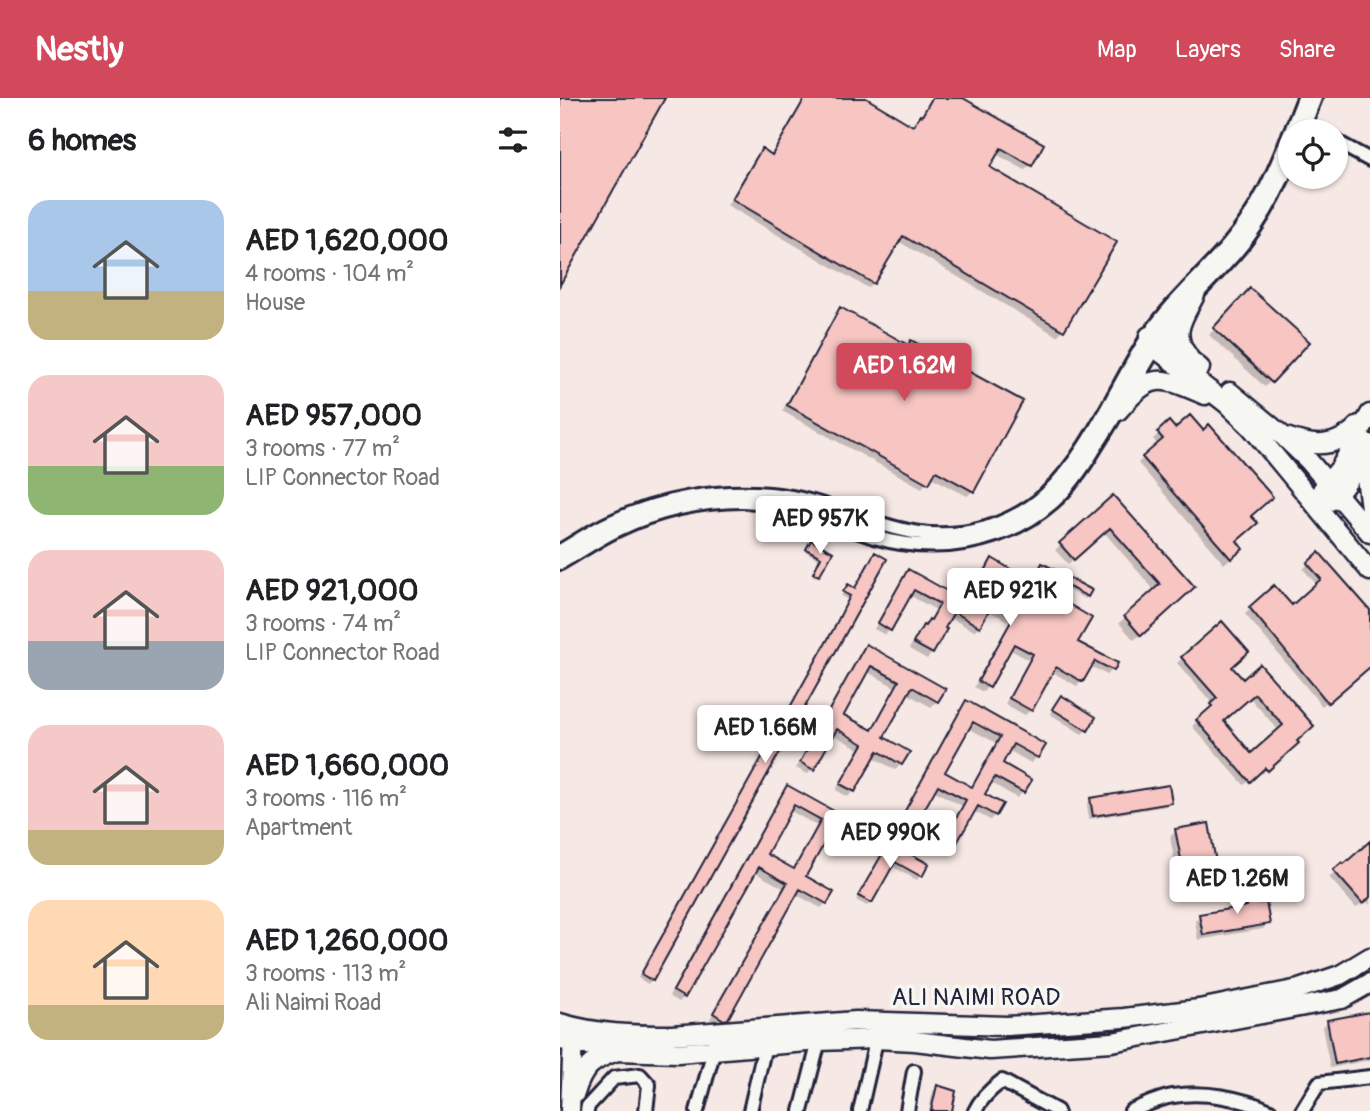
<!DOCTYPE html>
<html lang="en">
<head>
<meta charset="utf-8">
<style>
	body { margin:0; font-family:Pangolin,sans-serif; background:#f6f6f6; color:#202124; height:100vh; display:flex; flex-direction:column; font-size:26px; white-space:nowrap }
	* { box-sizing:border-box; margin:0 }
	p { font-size:23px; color:#757577 }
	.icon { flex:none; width:38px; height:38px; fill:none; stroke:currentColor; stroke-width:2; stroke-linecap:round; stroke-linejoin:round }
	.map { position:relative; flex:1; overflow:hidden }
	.side { display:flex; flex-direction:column; background:#fff; width:560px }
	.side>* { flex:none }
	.buttons { position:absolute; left:718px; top:21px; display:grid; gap:14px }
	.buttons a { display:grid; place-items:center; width:70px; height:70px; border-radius:50%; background:#fff; box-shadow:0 2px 5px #0004; font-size:35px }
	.price { position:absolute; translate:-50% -60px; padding:0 16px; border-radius:7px; background:#fff; color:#222; font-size:23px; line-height:46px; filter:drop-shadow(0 2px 4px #0008) }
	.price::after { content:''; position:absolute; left:50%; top:42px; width:21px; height:16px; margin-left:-10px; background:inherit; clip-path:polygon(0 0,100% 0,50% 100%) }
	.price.current { background:#d1495b; color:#fff }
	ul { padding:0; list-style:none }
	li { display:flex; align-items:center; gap:21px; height:175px; padding:0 28px }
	li span { display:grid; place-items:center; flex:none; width:196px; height:140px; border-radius:21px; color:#555 }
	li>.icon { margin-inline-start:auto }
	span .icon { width:84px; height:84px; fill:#fffc; stroke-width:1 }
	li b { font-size:30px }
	h2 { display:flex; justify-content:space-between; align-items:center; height:84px; padding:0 28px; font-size:30px }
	header { display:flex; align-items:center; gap:42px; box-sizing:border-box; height:98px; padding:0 35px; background:#d1495b; color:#fff }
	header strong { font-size:33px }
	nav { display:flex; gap:38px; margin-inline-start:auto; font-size:24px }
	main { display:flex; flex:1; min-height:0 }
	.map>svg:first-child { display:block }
	.shadow { fill:#0003; fill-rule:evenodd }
	.building { fill:#f7c6c3; stroke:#22223b; stroke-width:2; fill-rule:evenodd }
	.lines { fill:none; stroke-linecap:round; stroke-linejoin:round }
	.minor-casing { stroke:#22223b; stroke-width:18 }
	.secondary-casing { stroke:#22223b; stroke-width:23 }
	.minor { stroke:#f6f6f2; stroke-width:12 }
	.secondary { stroke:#f6f6f2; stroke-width:18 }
	.labels { text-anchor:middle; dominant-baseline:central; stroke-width:7; stroke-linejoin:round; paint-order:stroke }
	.street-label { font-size:24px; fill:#22223b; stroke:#f6f6f2 }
</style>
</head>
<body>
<header>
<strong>Nestly</strong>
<nav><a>Map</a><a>Layers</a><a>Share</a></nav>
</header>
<main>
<section class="side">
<h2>6 homes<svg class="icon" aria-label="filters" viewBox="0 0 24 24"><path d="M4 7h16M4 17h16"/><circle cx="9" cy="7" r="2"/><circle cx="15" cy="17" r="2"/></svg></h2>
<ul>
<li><span style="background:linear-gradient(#a9c7e8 65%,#c2b280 0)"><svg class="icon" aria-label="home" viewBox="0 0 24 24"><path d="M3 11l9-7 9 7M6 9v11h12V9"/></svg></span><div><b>AED 1,620,000</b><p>4 rooms · 104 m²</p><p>House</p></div></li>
<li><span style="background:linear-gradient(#f6c9c9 65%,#8fb573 0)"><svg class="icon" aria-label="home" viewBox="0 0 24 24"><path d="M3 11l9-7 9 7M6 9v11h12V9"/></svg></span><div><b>AED 957,000</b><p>3 rooms · 77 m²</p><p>LIP Connector Road</p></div></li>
<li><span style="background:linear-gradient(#f6c9c9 65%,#9aa5b1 0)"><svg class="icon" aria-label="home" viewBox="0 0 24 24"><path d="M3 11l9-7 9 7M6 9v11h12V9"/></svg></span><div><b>AED 921,000</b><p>3 rooms · 74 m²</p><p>LIP Connector Road</p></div></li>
<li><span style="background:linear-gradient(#f6c9c9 75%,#c2b280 0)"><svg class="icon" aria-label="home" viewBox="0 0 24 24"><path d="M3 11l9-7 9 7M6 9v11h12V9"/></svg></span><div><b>AED 1,660,000</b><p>3 rooms · 116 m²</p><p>Apartment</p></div></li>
<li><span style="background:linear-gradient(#ffd9b3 75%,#c2b280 0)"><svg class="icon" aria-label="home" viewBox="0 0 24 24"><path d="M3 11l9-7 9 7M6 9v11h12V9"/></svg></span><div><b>AED 1,260,000</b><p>3 rooms · 113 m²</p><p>Ali Naimi Road</p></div></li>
</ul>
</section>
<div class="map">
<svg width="810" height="1013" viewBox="0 0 810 1013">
	<rect width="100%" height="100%" fill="#f6e8e4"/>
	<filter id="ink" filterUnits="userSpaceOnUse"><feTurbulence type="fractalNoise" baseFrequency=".0143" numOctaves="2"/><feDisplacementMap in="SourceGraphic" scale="14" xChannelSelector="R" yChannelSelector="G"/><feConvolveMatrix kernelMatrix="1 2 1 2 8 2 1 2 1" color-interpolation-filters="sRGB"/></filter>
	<g filter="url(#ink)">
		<path class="shadow" d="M 245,0 L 303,0 L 352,29 L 361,18 L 371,0 L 399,0 L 471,66 L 465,72 L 436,56 L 428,70 L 503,232 L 497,238 L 338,143 L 313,185 L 308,190 L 167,107 L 196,58 L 202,53 L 211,58 Z
			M 690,192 L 747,244 L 705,289 L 649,237 Z
			M 281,211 L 413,393 L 407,398 L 371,379 L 362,390 L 222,313 L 275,217 Z
			M 609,326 L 675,444 L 676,456 L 664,466 L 578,365 L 598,347 L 593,341 Z
			M 553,399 L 627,495 L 574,542 L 559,525 L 595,493 L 544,434 L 508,466 L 495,452 Z
			M 249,446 L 271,455 L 256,479 L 252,477 L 260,462 L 245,453 Z
			M 315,456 L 92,882 L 88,886 L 78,880 L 270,538 L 288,502 L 281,498 L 288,488 L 294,492 L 311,460 Z
			M 759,456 L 810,515 L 810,567 L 762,608 L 685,516 L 714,490 L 731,510 L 757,487 L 743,471 Z
			M 433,462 L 516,544 L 552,572 L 547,577 L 530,568 L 522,583 L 517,588 L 492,574 L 471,612 L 465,617 L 445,606 L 469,562 L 449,551 L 428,589 L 423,594 L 414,589 L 450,524 L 427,512 L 419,528 L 414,533 L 389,519 L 372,555 L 367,561 L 349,551 L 358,535 L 369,524 L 376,512 L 349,497 L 330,532 L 325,537 L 314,531 L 343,478 L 348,473 L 415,510 L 428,486 L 420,481 L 427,468 Z
			M 480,470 L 527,498 L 525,501 L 477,475 Z
			M 662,526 L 670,569 L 682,584 L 700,569 L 735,643 L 732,650 L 702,676 L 700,674 L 684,687 L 632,628 L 648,614 L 646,612 L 653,606 L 617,565 ZM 689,599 L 719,633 L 691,657 L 662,624 Z
			M 306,548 L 383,592 L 377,603 L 371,609 L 346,595 L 321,640 L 347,654 L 341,666 L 335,672 L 313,659 L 293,693 L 288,699 L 276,692 L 299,651 L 272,636 L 253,671 L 247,676 L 236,670 L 300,554 ZM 306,573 L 335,589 L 310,633 L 281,617 Z
			M 497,603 L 526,632 L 522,636 L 490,616 Z
			M 405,608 L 477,659 L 471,665 L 448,652 L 440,666 L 469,682 L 463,694 L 457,700 L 430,684 L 423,697 L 435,717 L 430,722 L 413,713 L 393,749 L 388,754 L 379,750 L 402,708 L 373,692 L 354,727 L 348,732 L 339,727 ZM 408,630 L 436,645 L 411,690 L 383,674 Z
			M 228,689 L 301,745 L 296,750 L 269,734 L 244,779 L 272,794 L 266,805 L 261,810 L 235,796 L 166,920 L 159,926 L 150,921 L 223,790 L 194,774 L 124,899 L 119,904 L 109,898 L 223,694 ZM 229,712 L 257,728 L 232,772 L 204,756 Z
			M 531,702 L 610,704 L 606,708 L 529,721 L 527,706 Z
			M 616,733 L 656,769 L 650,775 L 618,781 L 610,739 Z
			M 810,745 L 810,807 L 806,802 L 796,810 L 769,779 Z
			M 329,746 L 367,767 L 357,782 L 331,768 L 311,804 L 307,808 L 296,802 L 325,750 Z
			M 685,792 L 698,807 L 708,825 L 703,831 L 638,842 L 635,823 L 640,817 L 682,810 L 680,797 Z
			M 810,916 L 810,962 L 770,970 L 762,929 L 768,924 Z
			M 377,989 L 390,1013 L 369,1013 L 373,993 Z"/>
		<path class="building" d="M 0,0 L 105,0 L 0,187 Z
			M 245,0 L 306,0 L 353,28 L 360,17 L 362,18 L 372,0 L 403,0 L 484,46 L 472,68 L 441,50 L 430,69 L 557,144 L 504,233 L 343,138 L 314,186 L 172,101 L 202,50 L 212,57 Z
			M 690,190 L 750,244 L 712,285 L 653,230 Z
			M 280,209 L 348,247 L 351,242 L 463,303 L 414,394 L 376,373 L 369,386 L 227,307 Z
			M 630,317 L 643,332 L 649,326 L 713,399 L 691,418 L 698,425 L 677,443 L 683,451 L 671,461 L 582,359 L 603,341 L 597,334 L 609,323 L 615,330 Z
			M 553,397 L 635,489 L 581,538 L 564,518 L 600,486 L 550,430 L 514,462 L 499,445 Z
			M 251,442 L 273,454 L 259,478 L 253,475 L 261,459 L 246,451 Z
			M 315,454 L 327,461 L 93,883 L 81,876 L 273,532 L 290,498 L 283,494 L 288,486 L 295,490 Z
			M 759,454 L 810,512 L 810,569 L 768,605 L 689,509 L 714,487 L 732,507 L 761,481 L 747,465 Z
			M 432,460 L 532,520 L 518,544 L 558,565 L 554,573 L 535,563 L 523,584 L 496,569 L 472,613 L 449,600 L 473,556 L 454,546 L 430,590 L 418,583 L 454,518 L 432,507 L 420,529 L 394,514 L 385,530 L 387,531 L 373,556 L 353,545 L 363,527 L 365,528 L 369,521 L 371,522 L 380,506 L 354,492 L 331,533 L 318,525 L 348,471 L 416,509 L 432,480 L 424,475 Z
			M 482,465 L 532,492 L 528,499 L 478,473 Z
			M 662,523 L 689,554 L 672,569 L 683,581 L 700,566 L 754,628 L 737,643 L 739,645 L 708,673 L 705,670 L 690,684 L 636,622 L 652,608 L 650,606 L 657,600 L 621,559 ZM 695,596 L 723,627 L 691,655 L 664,623 Z
			M 306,546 L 386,591 L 378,604 L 352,589 L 324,639 L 350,654 L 342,667 L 318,653 L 295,694 L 280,686 L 303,646 L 277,631 L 254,672 L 240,664 ZM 311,568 L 339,583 L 312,632 L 284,617 Z
			M 501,597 L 536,619 L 528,633 L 492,611 Z
			M 406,602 L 486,647 L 478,660 L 453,646 L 443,665 L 472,682 L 464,695 L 435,679 L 425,696 L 443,706 L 436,718 L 418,708 L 394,750 L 383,744 L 406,702 L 378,687 L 355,728 L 341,720 ZM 413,624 L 440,639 L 412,689 L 385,674 Z
			M 227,687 L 310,733 L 302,746 L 273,730 L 246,778 L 274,794 L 267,806 L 240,791 L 168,921 L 164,922 L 153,915 L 227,785 L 199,769 L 125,900 L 113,893 ZM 234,707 L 261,722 L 234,771 L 207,756 Z
			M 609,687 L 612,705 L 533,718 L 530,700 Z
			M 649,725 L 657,770 L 624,776 L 615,731 Z
			M 810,743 L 810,799 L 803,806 L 773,772 L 782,764 L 784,766 Z
			M 329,744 L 369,766 L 362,779 L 335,764 L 312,805 L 298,798 Z
			M 697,788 L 699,805 L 706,804 L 710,826 L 643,837 L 639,816 L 687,808 L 685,790 Z
			M 810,914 L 810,959 L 775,966 L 767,922 Z
			M 377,987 L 396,993 L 392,1013 L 371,1013 Z"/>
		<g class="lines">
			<g class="minor-casing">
				<path id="minor" d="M 739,24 L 759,33
					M 731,33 L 744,0
					M 742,33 L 755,0
					M 775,43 L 810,62
					M 0,453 C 17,443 33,432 51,424 C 100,401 156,391 210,396 C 290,403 342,454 426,430 C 447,423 469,412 486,396 C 530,355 556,288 589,237 C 612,203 643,177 669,146 C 699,111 713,77 730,35
					M 0,465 C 20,454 39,440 59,431 C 97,413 141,403 182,403 C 230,404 270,425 314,439 C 376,457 444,447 493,404 C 510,389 523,370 535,350 C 558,315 578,277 600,242 C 621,209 651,183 676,154 C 700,127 716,97 730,63
					M 27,1013 L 28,1008 L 54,980 L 80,977 L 89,987 L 86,1013
					M 137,1013 L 154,952 L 154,945
					M 190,1013 L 206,943
					M 241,1013 L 259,943 L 258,936
					M 300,1013 L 318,934
					M 347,1013 L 354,973
					M 415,1013 C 421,1000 431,991 442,983 L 497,1013
					M 571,1013 C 584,1008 599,1000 613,998 C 645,993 682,1000 710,1013
					M 742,1013 L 759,985 L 810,979"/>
			</g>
			<g class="secondary-casing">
				<path id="secondary" d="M 589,238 L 595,250 L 667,306 L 691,329 L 810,473
					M 589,238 L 602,239 L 640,270
					M 628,258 C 610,235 624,219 635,197
					M 670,294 L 723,338 L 748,362 L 810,435
					M 558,313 C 592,273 600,278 645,297
					M 726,339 C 755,350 777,350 799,327
					M 810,356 L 806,379 L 810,410
					M 762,392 L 780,370 L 810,316
					M 770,403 C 788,388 798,366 810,346
					M 0,925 C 36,936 74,937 112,937 L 296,923 L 447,928 L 564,920 L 639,911 L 739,891 L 780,877 L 810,859
					M 0,942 L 57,953 L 118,955 L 259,943 L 316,941 L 355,943 L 430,952 L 552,944 L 782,901 L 810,885
					M 15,995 C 23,969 32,962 57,953
					M 10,1013 L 13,936"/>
			</g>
			<use href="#minor" class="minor"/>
			<use href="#secondary" class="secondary"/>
		</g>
	</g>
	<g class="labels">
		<g class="street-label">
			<text x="416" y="899">ALI NAIMI ROAD</text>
		</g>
	</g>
</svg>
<div class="buttons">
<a><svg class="icon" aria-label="locate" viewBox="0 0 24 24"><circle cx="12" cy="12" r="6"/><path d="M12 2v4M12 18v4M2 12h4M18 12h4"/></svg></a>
</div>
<b class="price current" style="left:344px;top:305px">AED 1.62M</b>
<b class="price" style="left:260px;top:458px">AED 957K</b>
<b class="price" style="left:450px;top:530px">AED 921K</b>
<b class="price" style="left:205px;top:667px">AED 1.66M</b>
<b class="price" style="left:330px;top:772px">AED 990K</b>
<b class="price" style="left:677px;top:818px">AED 1.26M</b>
</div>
</main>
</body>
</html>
